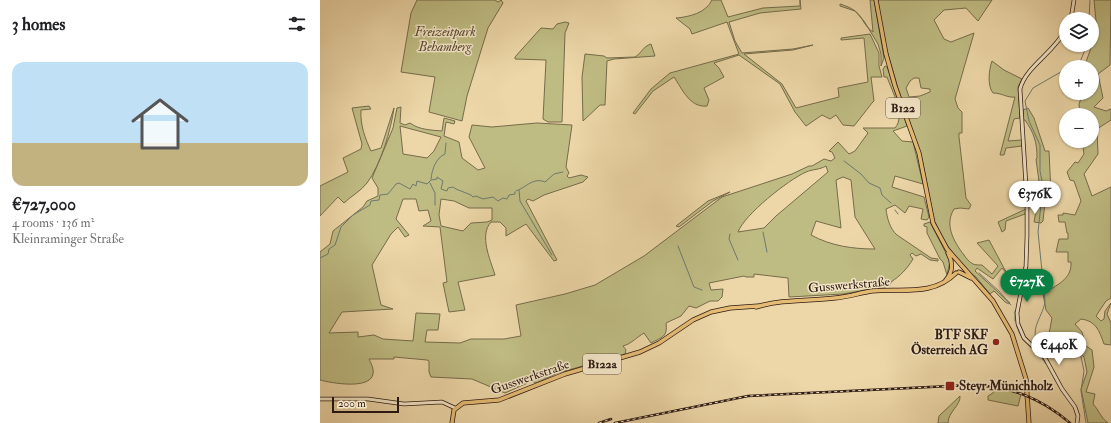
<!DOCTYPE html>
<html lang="en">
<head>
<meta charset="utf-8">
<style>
	body { margin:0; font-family:"IM FELL Double Pica",serif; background:#f2f2f2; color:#202124; height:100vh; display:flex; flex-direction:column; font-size:15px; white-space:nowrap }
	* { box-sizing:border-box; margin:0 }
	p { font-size:13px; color:#757577 }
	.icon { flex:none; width:22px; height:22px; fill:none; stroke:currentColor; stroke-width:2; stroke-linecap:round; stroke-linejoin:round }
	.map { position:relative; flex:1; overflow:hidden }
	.drawer { display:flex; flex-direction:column; background:#fff; width:320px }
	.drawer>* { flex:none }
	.buttons { position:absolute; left:739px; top:12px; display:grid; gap:8px }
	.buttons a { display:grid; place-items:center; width:40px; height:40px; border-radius:50%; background:#fff; box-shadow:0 1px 3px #0004; font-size:20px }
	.scale { position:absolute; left:12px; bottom:10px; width:67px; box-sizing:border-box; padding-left:4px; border:2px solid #2e1a13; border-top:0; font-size:11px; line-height:14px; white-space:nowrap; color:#2e1a13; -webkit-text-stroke:3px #f3e5c6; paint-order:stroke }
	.price { position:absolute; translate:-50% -34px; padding:0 9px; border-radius:14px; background:#fff; color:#222; font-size:13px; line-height:26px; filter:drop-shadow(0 1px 2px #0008) }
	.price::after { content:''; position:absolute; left:50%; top:24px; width:12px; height:9px; margin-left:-6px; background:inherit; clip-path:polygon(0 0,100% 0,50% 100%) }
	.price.current { background:#0b8043; color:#fff }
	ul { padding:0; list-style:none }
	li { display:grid; align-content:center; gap:8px; height:212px; padding:0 12px }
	li span { display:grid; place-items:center; height:124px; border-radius:12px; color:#555 }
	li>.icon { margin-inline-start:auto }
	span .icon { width:72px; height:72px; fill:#fffc; stroke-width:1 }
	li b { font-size:17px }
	h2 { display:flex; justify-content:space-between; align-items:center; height:48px; padding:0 12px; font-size:17px }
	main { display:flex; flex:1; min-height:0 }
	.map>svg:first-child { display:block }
	.green { fill:#bfbc83; stroke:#766b4b; fill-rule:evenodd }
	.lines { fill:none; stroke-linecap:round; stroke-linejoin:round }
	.stream { stroke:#6e796f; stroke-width:1 }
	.secondary-casing { stroke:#2e1a13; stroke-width:4.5 }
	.primary-casing { stroke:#2e1a13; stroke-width:5 }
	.secondary { stroke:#f3e5c6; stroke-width:3 }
	.primary { stroke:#e6bc74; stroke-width:3.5 }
	.rail-casing { stroke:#2e1a13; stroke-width:2.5 }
	.rail { stroke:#f3e5c6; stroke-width:1; stroke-dasharray:3; stroke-linecap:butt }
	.poi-dot { fill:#8f2418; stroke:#f3e5c6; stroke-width:1.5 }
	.labels { text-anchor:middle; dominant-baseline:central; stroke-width:3; stroke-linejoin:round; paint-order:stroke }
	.shield { fill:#f3e5c6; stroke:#695749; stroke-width:1 }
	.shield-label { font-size:12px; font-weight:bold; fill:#2e1a13 }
	.park-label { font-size:13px; font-style:italic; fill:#5a4b35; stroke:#f3e5c6 }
	.street-label { font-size:13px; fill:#2e1a13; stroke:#f3e5c6 }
	.poi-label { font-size:13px; font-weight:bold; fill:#2e1a13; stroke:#f3e5c6; text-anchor:end }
</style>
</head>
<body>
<main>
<section class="drawer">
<h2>3 homes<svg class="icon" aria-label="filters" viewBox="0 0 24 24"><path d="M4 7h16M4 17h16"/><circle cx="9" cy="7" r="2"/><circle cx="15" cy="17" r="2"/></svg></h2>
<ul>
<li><span style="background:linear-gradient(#bfe0f5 65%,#c2b280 0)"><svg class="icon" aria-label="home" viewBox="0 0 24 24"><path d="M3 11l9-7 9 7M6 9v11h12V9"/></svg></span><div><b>€727,000</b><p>4 rooms · 136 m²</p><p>Kleinraminger Straße</p></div></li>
</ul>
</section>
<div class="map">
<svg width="791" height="423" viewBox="0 0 791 423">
	<rect width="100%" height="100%" fill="#edd7a8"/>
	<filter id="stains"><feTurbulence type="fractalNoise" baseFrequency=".005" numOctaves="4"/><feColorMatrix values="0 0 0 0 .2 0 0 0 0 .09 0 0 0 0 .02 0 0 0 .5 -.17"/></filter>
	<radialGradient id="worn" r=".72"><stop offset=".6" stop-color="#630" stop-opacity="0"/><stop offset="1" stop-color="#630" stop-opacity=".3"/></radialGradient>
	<path class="green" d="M 97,0 L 175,0 L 178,2 L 181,0 L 183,3 L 168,28 L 147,96 L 142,121 L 109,112 L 115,77 L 81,72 L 91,13 Z
		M 392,0 L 401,0 L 408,17 L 443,8 L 480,6 L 480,0 L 481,9 L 440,13 L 409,22 L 415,41 L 422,53 L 473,49 L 493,45 L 473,50 L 424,54 L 462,84 L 476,108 L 519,97 L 518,88 L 548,82 L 544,38 L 521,40 L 521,38 L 550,34 L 559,53 L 559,66 L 562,77 L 551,77 L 554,101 L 552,103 L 534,126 L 523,125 L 516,115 L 510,119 L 502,115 L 486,126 L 475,112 L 460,84 L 419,55 L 394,63 L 399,68 L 404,77 L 384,88 L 389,100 L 387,106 C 370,108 362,89 354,77 L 333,91 L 315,114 L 313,113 L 331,89 L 350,73 L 419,54 L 407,22 L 372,34 L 370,29 L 356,18 C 369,17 386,13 392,0 Z
		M 550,0 L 554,0 L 564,58 L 561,66 L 561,54 L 558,44 L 544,21 L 535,11 L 520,6 L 520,4 C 546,12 538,21 553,32 Z
		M 558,0 L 672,0 L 658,21 L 646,8 L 624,10 L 614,20 L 624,39 L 631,42 L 654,33 L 635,99 L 638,108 L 642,112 L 642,133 L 639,133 L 639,137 L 646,198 L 651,205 L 649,209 L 640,208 L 634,209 C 624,225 634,242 644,255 C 646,258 649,262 653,264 C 655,265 659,265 662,265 L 672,274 L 678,266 L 657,243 L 669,240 L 685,270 L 693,278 L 701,283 L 693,281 L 682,268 L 673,279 L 657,268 L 655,271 L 690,303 L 689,304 L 685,302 L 674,291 L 670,294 L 656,277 L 645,269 L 624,241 L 614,220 L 602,159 L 578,88 L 563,37 ZM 594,78 L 599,78 L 601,88 L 610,89 L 610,92 L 600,96 L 589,97 L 586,88 L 590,81 Z
		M 774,0 L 791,0 L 790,65 L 778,74 L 783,98 L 774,107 L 786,111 L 791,109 L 791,120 L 777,129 L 778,154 L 764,174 L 772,196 L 791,187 L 791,298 L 786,301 L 776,316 L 781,321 L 784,319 L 785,311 L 791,303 L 787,314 L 791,323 L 791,345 L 784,344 C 779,330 776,321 761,319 L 755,324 L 762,332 L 766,346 L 772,350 L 774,367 L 766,392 L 775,394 L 773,404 C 779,410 780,417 788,423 L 768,423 L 761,389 L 767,372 L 764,357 L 749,341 L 727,344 L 732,318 L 726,310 L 723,294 C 736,285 752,280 751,262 L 748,262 L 748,252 L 736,252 L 739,239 L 748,239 L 748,233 L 747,233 L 745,222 L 739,222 L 738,215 L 743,215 L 743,213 L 755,215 L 761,201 L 754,181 L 750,180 L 747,172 L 755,162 L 758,163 L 764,154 L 762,141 L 772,141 L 772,115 L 760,115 L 759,104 L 763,93 L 772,93 L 772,67 L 766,67 L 766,62 L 777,31 Z
		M 245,22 L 249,23 L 245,33 L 242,122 L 228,122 L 223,119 L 226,60 L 195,59 L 195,57 L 221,28 L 233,29 L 237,24 Z
		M 331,44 L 335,56 L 294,59 L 287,61 L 285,105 L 280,105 L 263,121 L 262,77 L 265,54 L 284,56 L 287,58 L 315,57 C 322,53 322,47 331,44 Z
		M 672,61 L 684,70 L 702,79 L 698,87 L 700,118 L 694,119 L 688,141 L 702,140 L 702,146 L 686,148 L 684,155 L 680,155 L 695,97 C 687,98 682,93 673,93 C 667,86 669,69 672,61 Z
		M 565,66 L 567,67 L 587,126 L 573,131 L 582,141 L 593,142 L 603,184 L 575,176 L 572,187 L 604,197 L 609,217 L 607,220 L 601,219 L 603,209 L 589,206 L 585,213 L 575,205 L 566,209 C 567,218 570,229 577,235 L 611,258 L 618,259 L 618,261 L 610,260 L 601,254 L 596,256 L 592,253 L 590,255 L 593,259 C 587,269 580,276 571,282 L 570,286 L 523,294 L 469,297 L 468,278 L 434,274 L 434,277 L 426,277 L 424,276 L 389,283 L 391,290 L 403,289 L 402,297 L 398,301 L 390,301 L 376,308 L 369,306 L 361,316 L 346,323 C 348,337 342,337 331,343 L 324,333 C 317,337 311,344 303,346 L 306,350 L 305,354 L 238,373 L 216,383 L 212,381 L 185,393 L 152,379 L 111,377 L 109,372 L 109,361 L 107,360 L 74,357 L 74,359 L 49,359 C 51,363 54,369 53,374 C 50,390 11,383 0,380 L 0,252 L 10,244 L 13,231 L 43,207 L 47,201 L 58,196 L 58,188 L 52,178 L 73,128 L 77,108 L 81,107 L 80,123 L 85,125 L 90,123 C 99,130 112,130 122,131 L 124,118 L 135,121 L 134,124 L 126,122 L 124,136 L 139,142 L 142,158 L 158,170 L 165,168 L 149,137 L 152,125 L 172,127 L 217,123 L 252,125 L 246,167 L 249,173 L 247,176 L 249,178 L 261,175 L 268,177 L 263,182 L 224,195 L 213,201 L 208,199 L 206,201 L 237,260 L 234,261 L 206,224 L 186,236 L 186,228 L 180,222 L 171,222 C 159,235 170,259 175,275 L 138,282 L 145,310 L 129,312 L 123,283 L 127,282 L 120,227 L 103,226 L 111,221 L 108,210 L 99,211 L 96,199 L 83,199 L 76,219 L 89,235 L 85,237 L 78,227 L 71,234 L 52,265 L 61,305 L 73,309 L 22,312 L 9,333 L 38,332 L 38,337 L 54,335 L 63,339 L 93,341 L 96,313 L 120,314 L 118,330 L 107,330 L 105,342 L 140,343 L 151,339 L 184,339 L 201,336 L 196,305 L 245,294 L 275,285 L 324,256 L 402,197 L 472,174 L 489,166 L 492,166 L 504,159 L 511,161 L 515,158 L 512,152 L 509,151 L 518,142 L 529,154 L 535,151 L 548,133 L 543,128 L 575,128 C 586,116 572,91 567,77 L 564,77 L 563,69 ZM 80,126 L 121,137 L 114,151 L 107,158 L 83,154 ZM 506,166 L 508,172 L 456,216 L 444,228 L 418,232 C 424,215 468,180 486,172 C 493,169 499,170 506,166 ZM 523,177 L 531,180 L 535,217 L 555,249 C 533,249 511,246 491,235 L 496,221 L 521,228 L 516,180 ZM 121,199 L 134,201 L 149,208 L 172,208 L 172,220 L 167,222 L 151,223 L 143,231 L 121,226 L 119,215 Z
		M 49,106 L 51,109 L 41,110 C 40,125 45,138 51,151 L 61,148 L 74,108 C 71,130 61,164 47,183 C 41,191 31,196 24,203 L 18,197 L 0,216 L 0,186 L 28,172 L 23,158 L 41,149 L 42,144 L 32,108 Z
		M 708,108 L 714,118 L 725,151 L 729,151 L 731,193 L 733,197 L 725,202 L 723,221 L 721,223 L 714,222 L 720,189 L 716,159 L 717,158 C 717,142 714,133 705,120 L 703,120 L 703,110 Z
		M 410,192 L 393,201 L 359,227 L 356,226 L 388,201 Z
		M 706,209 L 705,214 L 686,221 L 685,230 L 682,232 L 678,222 Z
		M 610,222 L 630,261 L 627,275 L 623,262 L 620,259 L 607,233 L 607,227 L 604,226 L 604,224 Z
		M 675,387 L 701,394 L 698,406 L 668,400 L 668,396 L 673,393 Z
		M 640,396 C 641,405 628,412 628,423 L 618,423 L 619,416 Z"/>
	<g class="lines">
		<path class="stream" d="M 769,19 L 770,0
			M 750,67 L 760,62 L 767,45
			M 746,69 L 713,88 L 705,101 L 709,121 L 720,145 L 720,171 L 723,186 L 718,232 L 725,301 C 724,315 709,328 718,343 L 725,346 L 750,343 L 760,352 L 764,371 L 761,391 L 766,423
			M 524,161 L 541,174 L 549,183 L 560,188 L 562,195 L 571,203
			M 111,179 C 112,169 116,158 125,154 L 126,143
			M 110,183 L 115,193 L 115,205
			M 199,190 L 200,201 L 232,255
			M 196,191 C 207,187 213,177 225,182 L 234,174 L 243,172
			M 575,210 L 578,214
			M 443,232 L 447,252
			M 410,234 L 409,239 L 418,260
			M 358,246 L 372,282 L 374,287 L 382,290
			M 0,258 L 8,254 L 9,249 L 15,245 L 21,227 L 33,215 L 50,205 L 51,201 L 59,200 L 60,195 L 68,194 L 76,184 L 79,183 L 90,189 L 93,184 L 96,186 L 97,181 L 107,184 L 111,180 L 117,179 L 117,177 L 123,181 L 121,189 L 127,191 L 128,188 L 133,187 L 136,189 L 151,195 L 153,197 L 156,196 L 163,199 L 173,197 L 178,201 L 183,198 L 187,199 L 189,195 L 195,194 L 195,192
			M 659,273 L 679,291 L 691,305
			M 695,311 L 695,321
			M 696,322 C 698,336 707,344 718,353
			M 720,355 L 726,364
			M 733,375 L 735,380"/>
		<g class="secondary-casing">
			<path id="secondary" d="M 751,19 L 754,0
				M 746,29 C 734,53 706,66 700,89 L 707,202 L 707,236 L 706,266 L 697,313 L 698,324 L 704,338 L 725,358 L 742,389 L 755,407 L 758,416 L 757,423
				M 0,399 L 48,399 L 84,404 L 122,402 L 135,408"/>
		</g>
		<g class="primary-casing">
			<path id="primary" d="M 556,0 L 566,54 L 575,86 L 599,153 L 613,223 L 627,249 L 673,301 L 692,334 L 706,379 L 709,423
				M 639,272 L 651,278
				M 626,280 C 633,272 633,262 628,253
				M 436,307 C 462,299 489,301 515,298 C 528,297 539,293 552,291 C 582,288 612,297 636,273
				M 132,423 L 134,410 L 143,403 L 179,400 L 245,374 L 320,352 L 339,343 L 373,320 L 391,312 L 410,308 L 438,306"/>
		</g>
		<use href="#secondary" class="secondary"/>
		<use href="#primary" class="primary"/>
		<g class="rail-casing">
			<path id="rail" d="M 279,423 L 291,419
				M 295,423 L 428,396 L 651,385 C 690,386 721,398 750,423"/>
		</g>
		<use href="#rail" class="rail"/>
	</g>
	<g class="poi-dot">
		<circle cx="676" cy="342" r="4"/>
		<rect x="625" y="381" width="10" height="10" rx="2"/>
	</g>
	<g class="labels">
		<g class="shield">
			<rect x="566" y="98" width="34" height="20" rx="3"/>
			<rect x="263" y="354" width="38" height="20" rx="3"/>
		</g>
		<g class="shield-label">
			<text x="583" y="108">B122</text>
			<text x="282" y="364">B122a</text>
		</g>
		<g class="park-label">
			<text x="125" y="32">Freizeitpark<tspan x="125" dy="15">Behamberg</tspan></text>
		</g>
		<g class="street-label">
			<text transform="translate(529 285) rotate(-5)">Gusswerkstraße</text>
			<text transform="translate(210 377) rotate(-19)">Gusswerkstraße</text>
		</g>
		<g class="poi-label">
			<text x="668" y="335">BTF SKF<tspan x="668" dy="15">Österreich AG</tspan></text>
			<text x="639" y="386" text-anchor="start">Steyr Münichholz</text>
		</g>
	</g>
	<rect width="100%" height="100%" filter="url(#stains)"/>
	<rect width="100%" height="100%" fill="url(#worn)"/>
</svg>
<div class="buttons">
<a><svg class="icon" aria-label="layers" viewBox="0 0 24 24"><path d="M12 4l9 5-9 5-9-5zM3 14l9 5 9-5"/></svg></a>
<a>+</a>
<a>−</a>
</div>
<div class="scale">200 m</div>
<b class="price" style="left:715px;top:215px">€376K</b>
<b class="price current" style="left:707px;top:303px">€727K</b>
<b class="price" style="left:739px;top:366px">€440K</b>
</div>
</main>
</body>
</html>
